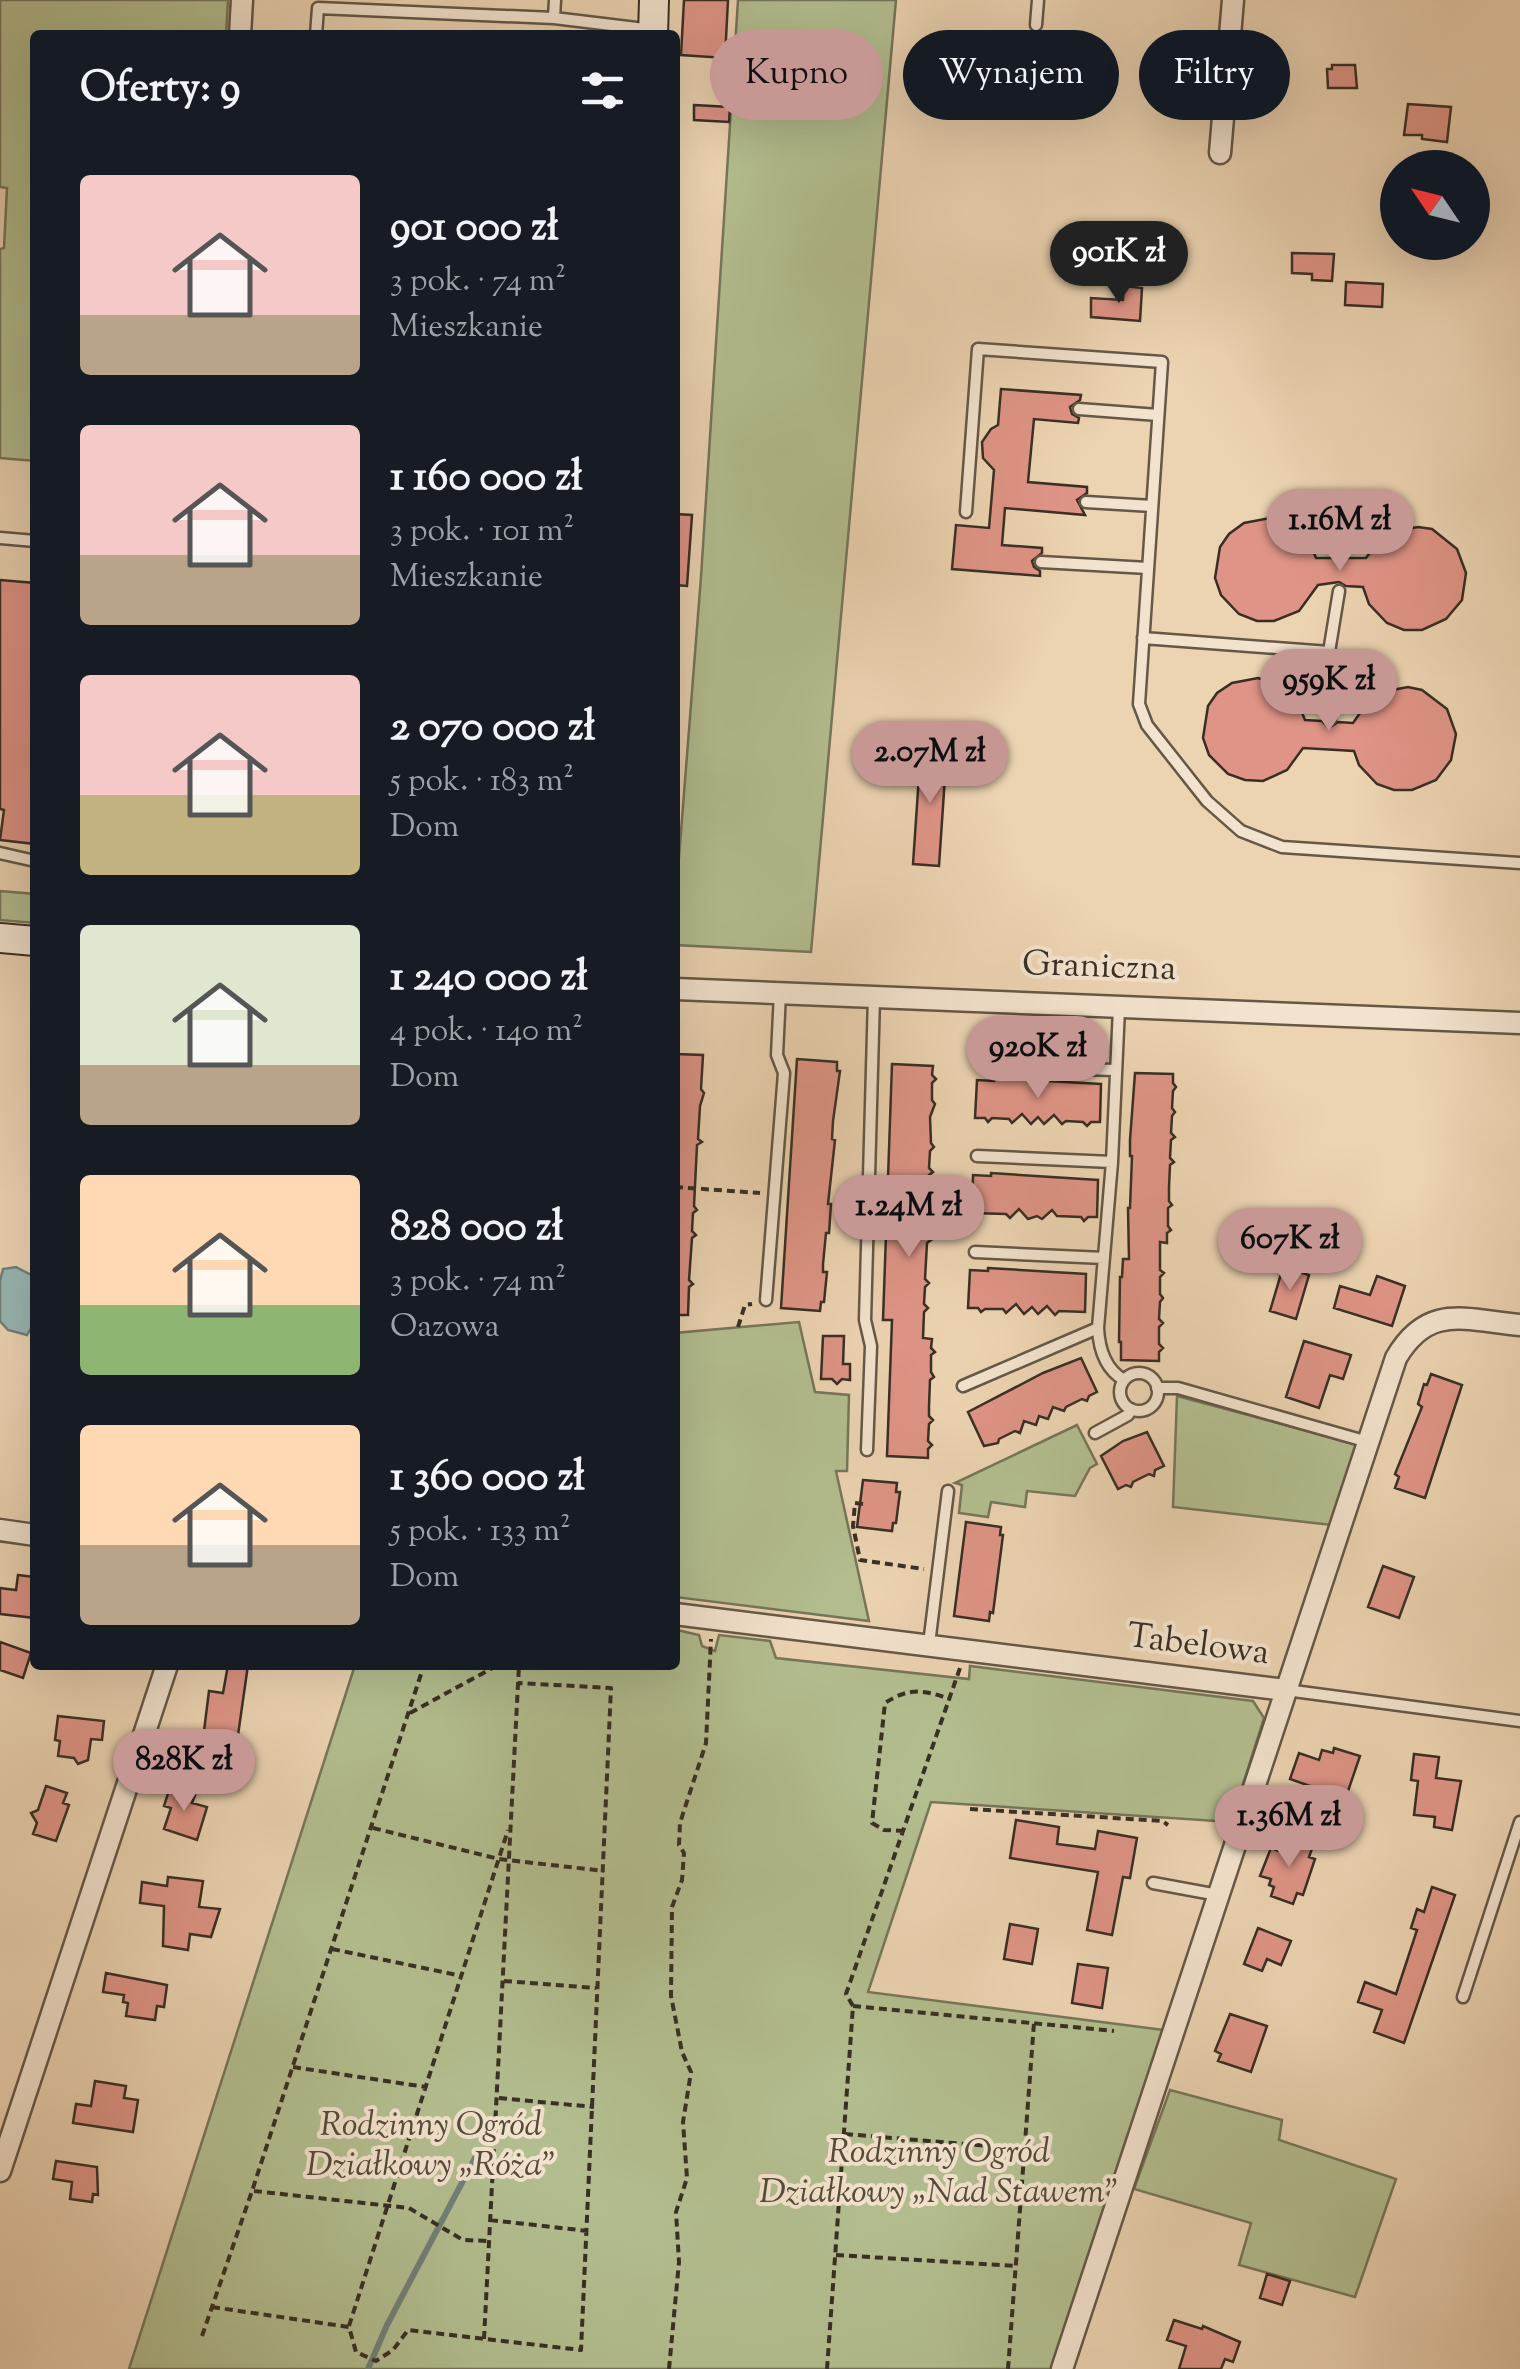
<!DOCTYPE html>
<html lang="pl">
<head>
<meta charset="utf-8">
<style>
	body { margin:0; font-family:"Sorts Mill Goudy",serif; background:#242831; color:#f1f3f6; height:100vh; display:flex; flex-direction:column; font-size:38px; white-space:nowrap }
	* { box-sizing:border-box; margin:0 }
	p { font-size:32px; color:#9ea1a6 }
	.icon { flex:none; width:55px; height:55px; fill:none; stroke:currentColor; stroke-width:2; stroke-linecap:round; stroke-linejoin:round }
	.map { position:relative; flex:1; overflow:hidden }
	.details { position:absolute; left:30px; top:30px; width:650px; height:1640px; display:flex; flex-direction:column; background:#171b24; border-radius:10px; box-shadow:0 10px 40px #0002 }
	.details>* { flex:none }
	.banner { position:absolute; left:710px; top:30px; width:660px; height:90px; display:flex; gap:20px }
	.needle { width:65px; rotate:305deg }
	.fabs { position:absolute; left:1380px; top:150px; display:grid; gap:20px }
	.fabs a { display:grid; place-items:center; width:110px; height:110px; border-radius:50%; background:#171b24; box-shadow:0 10px 40px #0002; font-size:50px }
	.price { position:absolute; translate:-50% -85px; padding:0 22px; border-radius:35px; background:#c59692; color:#111; font-size:32px; line-height:65px; filter:drop-shadow(0 2px 5px #0008) }
	.price::after { content:''; position:absolute; left:50%; top:60px; width:30px; height:22px; margin-left:-15px; background:inherit; clip-path:polygon(0 0,100% 0,50% 100%) }
	.price.selected { background:#222; color:#fff }
	ul { padding:0; list-style:none }
	li { display:flex; align-items:center; gap:30px; height:250px; padding:0 50px }
	li span { display:grid; place-items:center; flex:none; width:280px; height:200px; border-radius:10px; color:#555 }
	li>.icon { margin-inline-start:auto }
	span .icon { width:120px; height:120px; fill:#fffc; stroke-width:1 }
	li b { font-size:42px }
	h2 { display:flex; justify-content:space-between; align-items:center; height:120px; padding:0 50px; font-size:42px }
	.tag { padding:0 35px; border-radius:45px; background:#171b24; box-shadow:0 10px 40px #0002; font-size:35px; line-height:90px }
	.tag.selected { background:#c59692; color:#111 }
	.map>svg:first-child { display:block }
	.green { fill:#b3be90; stroke:#76765a; stroke-width:2.5 }
	.water { fill:#99b7b2; stroke:#728179; stroke-width:2.5 }
	.lines { fill:none; stroke-linecap:round; stroke-linejoin:round }
	.stream { stroke:#728179; stroke-width:6 }
	.building { fill:#df9487; stroke:#382f23; stroke-width:2.5 }
	.lane-casing { stroke:#655847; stroke-width:15 }
	.street-casing { stroke:#655847; stroke-width:25 }
	.secondary-casing { stroke:#382f23; stroke-width:32 }
	.path { stroke:#382f23; stroke-width:4; stroke-dasharray:8 5; stroke-linecap:butt }
	.lane { stroke:#f3e2cd; stroke-width:10 }
	.street { stroke:#f3e2cd; stroke-width:20 }
	.secondary { stroke:#f3e2cd; stroke-width:28 }
	.labels { text-anchor:middle; dominant-baseline:central; stroke-width:8; stroke-linejoin:round; paint-order:stroke }
	.street-label { font-size:35px; fill:#382f23; stroke:#f3e2cd }
	.park-label { font-size:35px; font-style:italic; fill:#514c39; stroke:#f3e2cd }
</style>
</head>
<body>
<div class="map">
<svg width="1520" height="2369" viewBox="0 0 1520 2369">
	<rect width="100%" height="100%" fill="#ecd3b2"/>
	<filter id="stains"><feTurbulence type="fractalNoise" baseFrequency=".002" numOctaves="4"/><feColorMatrix values="0 0 0 0 .2 0 0 0 0 .09 0 0 0 0 .02 0 0 0 .5 -.17"/></filter>
	<radialGradient id="worn" r=".72"><stop offset=".6" stop-color="#630" stop-opacity="0"/><stop offset="1" stop-color="#630" stop-opacity=".3"/></radialGradient>
	<path class="green" d="M 0,0 L 228,0 L 226,35 L 35,35 L 35,461 L 0,458 L 0,249 L 4,248 L 7,188 L 0,187 Z
		M 738,0 L 896,0 L 811,952 L 675,945 L 675,908 L 701,577 Z
		M 0,891 L 35,894 L 35,923 L 0,920 Z
		M 799,1322 L 815,1392 L 849,1395 L 847,1471 L 836,1471 L 869,1621 L 675,1597 L 678,1432 L 675,1333 Z
		M 1177,1396 L 1359,1445 L 1332,1525 L 1173,1507 Z
		M 1077,1425 L 1097,1464 L 1090,1468 L 1075,1496 L 1027,1491 L 1025,1507 L 991,1502 L 988,1517 L 959,1513 L 962,1485 L 955,1483 Z
		M 677,1630 L 699,1635 L 702,1646 L 715,1651 L 719,1635 L 770,1641 L 776,1658 L 969,1679 L 970,1666 L 1253,1701 L 1264,1718 L 1231,1822 L 931,1802 L 868,1992 L 1164,2030 L 1053,2369 L 129,2369 L 355,1665 L 675,1665 Z
		M 1170,2090 L 1282,2120 L 1279,2140 L 1396,2179 L 1355,2297 L 1239,2265 L 1251,2223 L 1134,2189 Z"/>
	<path class="water" d="M 16,1267 L 35,1277 L 35,1321 L 27,1335 L 8,1330 L 0,1321 L 0,1281 L 3,1269 Z"/>
	<g class="lines">
		<path class="stream" d="M 368,2369 L 387,2325 L 475,2158"/>
	</g>
	<path class="building" d="M 684,0 L 728,0 L 725,58 L 681,55 Z
		M 1332,65 L 1355,65 L 1357,88 L 1328,88 L 1327,69 L 1332,69 Z
		M 1408,104 L 1451,107 L 1447,142 L 1422,139 L 1422,135 L 1404,135 Z
		M 694,105 L 730,107 L 729,122 L 694,120 Z
		M 1292,253 L 1334,254 L 1332,281 L 1312,280 L 1312,274 L 1292,273 Z
		M 1346,282 L 1383,284 L 1382,307 L 1345,305 Z
		M 1124,286 L 1142,288 L 1140,321 L 1091,317 L 1091,298 L 1123,300 Z
		M 1001,389 L 1081,395 L 1080,400 L 1070,407 L 1072,414 L 1079,418 L 1078,423 L 1034,419 L 1028,482 L 1087,487 L 1087,493 L 1077,500 L 1085,515 L 1005,508 L 1002,545 L 1042,548 L 1042,553 L 1032,561 L 1034,567 L 1040,571 L 1040,576 L 952,569 L 956,525 L 989,528 L 994,470 L 983,458 L 982,442 L 991,429 L 998,425 Z
		M 675,514 L 692,515 L 687,586 L 675,585 Z
		M 1270,518 L 1284,521 L 1300,530 L 1309,540 L 1316,558 L 1366,558 L 1377,543 L 1391,532 L 1418,527 L 1432,529 L 1457,549 L 1466,573 L 1462,600 L 1446,619 L 1422,630 L 1404,630 L 1387,623 L 1369,604 L 1363,587 L 1346,586 L 1339,582 L 1318,585 L 1299,611 L 1274,621 L 1257,621 L 1239,614 L 1221,595 L 1215,578 L 1220,547 L 1229,534 L 1244,523 Z
		M 0,580 L 35,583 L 35,844 L 0,840 L 4,810 L 0,809 Z
		M 1258,678 L 1288,689 L 1297,700 L 1305,720 L 1322,721 L 1329,728 L 1338,722 L 1353,723 L 1367,703 L 1381,692 L 1408,687 L 1422,690 L 1447,709 L 1456,734 L 1451,760 L 1436,780 L 1412,790 L 1394,790 L 1377,784 L 1359,765 L 1354,751 L 1303,748 L 1287,770 L 1263,781 L 1245,780 L 1228,774 L 1209,755 L 1203,738 L 1208,706 L 1217,693 L 1232,683 Z
		M 921,746 L 947,747 L 939,866 L 913,864 Z
		M 675,1054 L 703,1055 L 701,1089 L 704,1093 L 700,1106 L 698,1139 L 702,1142 L 697,1145 L 694,1206 L 697,1210 L 693,1213 L 692,1231 L 696,1235 L 692,1238 L 689,1280 L 693,1284 L 689,1287 L 688,1315 L 675,1315 Z
		M 797,1059 L 837,1062 L 837,1071 L 840,1071 L 833,1121 L 832,1139 L 835,1140 L 828,1204 L 831,1204 L 829,1233 L 826,1233 L 823,1264 L 823,1272 L 827,1272 L 824,1302 L 821,1302 L 820,1311 L 781,1308 Z
		M 892,1064 L 933,1066 L 932,1075 L 936,1079 L 932,1083 L 932,1100 L 935,1104 L 930,1117 L 931,1143 L 934,1147 L 930,1151 L 929,1168 L 933,1172 L 929,1175 L 928,1212 L 931,1215 L 927,1219 L 927,1236 L 931,1240 L 927,1243 L 925,1279 L 929,1283 L 925,1287 L 924,1304 L 928,1308 L 924,1312 L 923,1338 L 932,1339 L 931,1348 L 935,1352 L 931,1355 L 931,1372 L 934,1377 L 930,1380 L 929,1406 L 929,1416 L 933,1420 L 929,1424 L 928,1441 L 932,1445 L 928,1449 L 928,1458 L 887,1456 L 892,1320 L 883,1320 Z
		M 1135,1073 L 1173,1074 L 1173,1083 L 1176,1087 L 1173,1091 L 1172,1108 L 1175,1112 L 1172,1116 L 1171,1133 L 1175,1137 L 1171,1140 L 1170,1158 L 1174,1162 L 1170,1165 L 1169,1187 L 1169,1201 L 1172,1205 L 1168,1208 L 1168,1226 L 1171,1230 L 1167,1233 L 1167,1243 L 1160,1242 L 1160,1270 L 1164,1273 L 1160,1277 L 1160,1294 L 1163,1298 L 1160,1302 L 1159,1319 L 1163,1323 L 1159,1327 L 1159,1344 L 1163,1348 L 1159,1352 L 1159,1361 L 1121,1360 L 1121,1342 L 1119,1342 L 1120,1277 L 1122,1277 L 1123,1259 L 1129,1259 L 1128,1208 L 1130,1208 L 1132,1156 L 1130,1156 L 1130,1140 Z
		M 994,1078 L 1101,1084 L 1100,1122 L 1091,1122 L 1087,1126 L 1083,1122 L 1066,1121 L 1062,1124 L 1054,1115 L 1044,1124 L 1038,1117 L 1031,1124 L 1022,1114 L 1012,1123 L 1009,1119 L 992,1118 L 988,1122 L 985,1118 L 975,1118 L 977,1080 L 994,1081 Z
		M 991,1173 L 1098,1180 L 1097,1217 L 1088,1217 L 1084,1221 L 1081,1217 L 1057,1216 L 1052,1210 L 1042,1219 L 1037,1216 L 1028,1219 L 1019,1209 L 1010,1218 L 1006,1214 L 972,1213 L 973,1175 L 991,1176 Z
		M 1283,1267 L 1309,1275 L 1296,1319 L 1270,1311 Z
		M 988,1268 L 1086,1274 L 1085,1312 L 1059,1311 L 1055,1315 L 1047,1306 L 1038,1314 L 1032,1307 L 1024,1314 L 1016,1304 L 1006,1313 L 1003,1309 L 985,1309 L 981,1312 L 978,1308 L 968,1308 L 970,1270 L 988,1271 Z
		M 1377,1276 L 1405,1286 L 1392,1326 L 1334,1308 L 1340,1286 L 1370,1295 Z
		M 823,1336 L 844,1336 L 843,1364 L 850,1364 L 850,1380 L 842,1379 L 837,1384 L 832,1379 L 821,1379 Z
		M 1304,1341 L 1351,1355 L 1343,1379 L 1330,1375 L 1319,1408 L 1286,1397 Z
		M 1081,1358 L 1097,1392 L 1089,1396 L 1087,1401 L 1082,1399 L 1066,1407 L 1064,1411 L 1053,1407 L 1048,1419 L 1039,1416 L 1036,1425 L 1024,1421 L 1020,1433 L 1015,1431 L 999,1439 L 998,1443 L 984,1446 L 968,1412 L 1043,1373 Z
		M 1431,1374 L 1462,1385 L 1425,1498 L 1395,1488 L 1399,1477 L 1395,1474 L 1422,1407 L 1418,1404 L 1424,1384 L 1427,1385 Z
		M 1147,1432 L 1164,1466 L 1155,1470 L 1154,1476 L 1149,1474 L 1133,1482 L 1131,1487 L 1126,1485 L 1118,1489 L 1101,1456 L 1123,1441 Z
		M 863,1480 L 897,1483 L 896,1492 L 900,1492 L 896,1523 L 893,1523 L 892,1531 L 857,1527 Z
		M 966,1522 L 1001,1527 L 1000,1535 L 1003,1535 L 993,1613 L 990,1612 L 989,1621 L 954,1616 Z
		M 1383,1566 L 1414,1577 L 1399,1618 L 1368,1607 Z
		M 18,1575 L 35,1577 L 35,1618 L 0,1614 L 0,1588 L 16,1590 Z
		M 0,1642 L 31,1653 L 23,1678 L 0,1670 Z
		M 228,1665 L 248,1665 L 238,1735 L 244,1742 L 237,1744 L 232,1761 L 208,1758 L 209,1751 L 202,1750 L 203,1740 L 199,1735 L 204,1731 L 209,1691 L 223,1693 Z
		M 58,1716 L 104,1721 L 102,1740 L 91,1739 L 88,1760 L 78,1764 L 74,1758 L 58,1756 L 60,1741 L 55,1740 Z
		M 1334,1748 L 1360,1756 L 1346,1797 L 1330,1791 L 1328,1798 L 1308,1791 L 1310,1786 L 1290,1779 L 1299,1753 L 1319,1760 L 1322,1750 L 1333,1753 Z
		M 1414,1754 L 1439,1757 L 1436,1778 L 1461,1781 L 1452,1830 L 1434,1827 L 1435,1817 L 1414,1815 L 1418,1781 L 1411,1780 Z
		M 46,1786 L 67,1793 L 63,1803 L 69,1805 L 56,1841 L 33,1834 L 37,1823 L 31,1813 L 38,1810 Z
		M 170,1787 L 195,1795 L 192,1803 L 207,1807 L 197,1840 L 164,1829 L 171,1808 L 164,1806 Z
		M 1016,1820 L 1059,1827 L 1057,1844 L 1073,1846 L 1095,1849 L 1098,1831 L 1137,1838 L 1130,1878 L 1123,1877 L 1112,1935 L 1087,1930 L 1098,1872 L 1010,1858 Z
		M 1289,1838 L 1313,1846 L 1309,1857 L 1315,1859 L 1303,1895 L 1297,1893 L 1293,1904 L 1271,1896 L 1274,1887 L 1269,1885 L 1271,1879 L 1260,1876 L 1271,1848 L 1279,1851 L 1281,1845 L 1286,1847 Z
		M 168,1877 L 203,1881 L 199,1907 L 220,1909 L 211,1937 L 190,1934 L 188,1950 L 163,1946 L 164,1906 L 140,1903 L 142,1882 L 167,1886 Z
		M 1432,1887 L 1455,1895 L 1404,2043 L 1374,2032 L 1382,2010 L 1358,2002 L 1365,1982 L 1396,1994 L 1417,1930 L 1411,1928 L 1417,1909 L 1424,1912 Z
		M 1010,1924 L 1038,1929 L 1032,1964 L 1004,1959 Z
		M 1258,1928 L 1291,1941 L 1281,1965 L 1267,1959 L 1262,1971 L 1244,1964 Z
		M 1078,1964 L 1108,1968 L 1102,2008 L 1072,2003 Z
		M 106,1973 L 167,1985 L 164,2007 L 157,2006 L 155,2020 L 126,2016 L 128,2003 L 123,2002 L 124,1995 L 103,1992 Z
		M 1230,2014 L 1267,2026 L 1251,2072 L 1218,2061 L 1221,2054 L 1215,2051 Z
		M 95,2081 L 126,2086 L 124,2098 L 138,2100 L 133,2132 L 73,2123 L 76,2104 L 91,2106 Z
		M 56,2161 L 97,2167 L 98,2195 L 93,2194 L 92,2202 L 70,2199 L 72,2182 L 53,2179 Z
		M 1267,2274 L 1290,2281 L 1282,2305 L 1260,2298 Z
		M 1174,2320 L 1202,2329 L 1203,2326 L 1240,2342 L 1233,2362 L 1225,2359 L 1221,2369 L 1179,2369 L 1186,2346 L 1167,2340 Z"/>
	<g class="lines">
		<g class="lane-casing">
			<path id="lane" d="M 554,18 L 653,30
				M 1036,25 L 1038,0
				M 316,35 L 318,8 L 554,18 L 555,0
				M 1079,409 L 1158,415
				M 1086,502 L 1152,506
				M 966,512 L 978,349 L 1162,362 L 1139,704 L 1147,725 L 1207,801 L 1241,831 L 1282,847 L 1520,863
				M 0,538 L 35,541
				M 1041,562 L 1148,568
				M 1143,638 L 1329,652
				M 1330,719 L 1329,652 L 1339,591
				M 0,853 L 35,861
				M 1119,1008 L 1112,1162 L 1098,1328 C 1099,1349 1105,1369 1124,1380
				M 982,1066 L 1115,1070
				M 977,1156 L 1112,1162
				M 975,1252 L 1104,1258
				M 766,1300 L 784,1073 L 777,1055 L 780,993
				M1120 1392a19 19 0 1 1 38 0a19 19 0 1 1-38 0Z
				M 963,1386 L 1098,1328
				M 1157,1388 L 1178,1388 L 1368,1442
				M 1095,1433 L 1128,1415 L 1131,1409
				M 867,1450 L 871,1346 L 865,1320 L 874,997
				M 929,1644 L 948,1491
				M 1286,1690 L 1520,1721
				M 1153,1883 L 1218,1895
				M 1463,1997 L 1520,1822"/>
		</g>
		<g class="street-casing">
			<path id="street" d="M 240,35 L 242,0
				M 1220,153 L 1233,0
				M 675,989 L 1520,1023
				M 0,1530 L 35,1535
				M 675,1614 L 1285,1690
				M 0,2171 L 167,1665
				M 1062,2369 L 1396,1358 C 1428,1303 1465,1320 1520,1325"/>
		</g>
		<g class="secondary-casing">
			<path id="secondary" d="M 653,35 L 654,0
				M 0,938 L 35,941"/>
		</g>
		<path class="path" d="M 675,1187 L 760,1193
			M 738,1327 L 745,1305 L 752,1304
			M 863,1504 L 855,1503 L 853,1526 L 860,1560 L 924,1569
			M 410,1713 L 498,1665
			M 970,1809 L 1162,1821 L 1168,1825
			M 373,1828 L 499,1859 L 604,1871
			M 904,1831 L 884,1830 L 872,1823 L 885,1703 C 909,1687 924,1690 950,1699
			M 332,1949 L 462,1976
			M 504,1981 L 596,1988
			M 853,2006 L 1114,2031
			M 293,2067 L 426,2087
			M 499,2098 L 594,2107
			M 845,2134 L 1025,2149
			M 254,2191 L 409,2208 L 463,2240 L 489,2241
			M 490,2220 L 588,2231
			M 836,2255 L 1016,2266
			M 212,2307 L 349,2327 L 356,2352 L 376,2361 L 393,2350 L 408,2330 L 581,2350 L 611,1688 L 518,1683
			M 349,2326 L 508,1830
			M 202,2336 L 252,2191 L 424,1665
			M 484,2339 L 519,1665
			M 669,2369 L 679,2262 L 676,2212 L 687,2178 L 683,2122 L 691,2072 L 682,2052 L 671,1996 L 672,1907 L 682,1880 L 684,1853 L 679,1845 L 680,1823 L 706,1743 L 711,1639
			M 827,2369 L 853,2006 L 846,1994 L 960,1668
			M 1008,2369 L 1034,2023"/>
		<use href="#lane" class="lane"/>
		<use href="#street" class="street"/>
		<use href="#secondary" class="secondary"/>
	</g>
	<g class="labels">
		<g class="street-label">
			<text transform="translate(1099 968) rotate(2)">Graniczna</text>
			<text transform="translate(1198 1646) rotate(7)">Tabelowa</text>
		</g>
		<g class="park-label">
			<text x="431" y="2126">Rodzinny Ogród<tspan x="431" dy="40">Działkowy „Róża”</tspan></text>
			<text x="939" y="2153">Rodzinny Ogród<tspan x="939" dy="40">Działkowy „Nad Stawem”</tspan></text>
		</g>
	</g>
	<rect width="100%" height="100%" filter="url(#stains)"/>
	<rect width="100%" height="100%" fill="url(#worn)"/>
</svg>
<div class="fabs">
<a><svg class="needle" viewBox="-14 -14 28 28"><path d="M0-13l5 13h-10z" fill="#e53935"/><path d="M0 13l5-13h-10z" fill="#9ea1a6"/></svg></a>
</div>
<b class="price selected" style="left:1119px;top:306px">901K zł</b>
<b class="price" style="left:1340px;top:574px">1.16M zł</b>
<b class="price" style="left:1329px;top:734px">959K zł</b>
<b class="price" style="left:930px;top:806px">2.07M zł</b>
<b class="price" style="left:1038px;top:1101px">920K zł</b>
<b class="price" style="left:909px;top:1260px">1.24M zł</b>
<b class="price" style="left:1290px;top:1293px">607K zł</b>
<b class="price" style="left:184px;top:1814px">828K zł</b>
<b class="price" style="left:1289px;top:1870px">1.36M zł</b>
<div class="banner">
<a class="tag selected">Kupno</a>
<a class="tag">Wynajem</a>
<a class="tag">Filtry</a>
</div>
<section class="details">
<h2>Oferty: 9<svg class="icon" aria-label="filters" viewBox="0 0 24 24"><path d="M4 7h16M4 17h16"/><circle cx="9" cy="7" r="2"/><circle cx="15" cy="17" r="2"/></svg></h2>
<ul>
<li><span style="background:linear-gradient(#f6c9c9 70%,#b9a48a 0)"><svg class="icon" aria-label="home" viewBox="0 0 24 24"><path d="M3 11l9-7 9 7M6 9v11h12V9"/></svg></span><div><b>901 000 zł</b><p>3 pok. · 74 m²</p><p>Mieszkanie</p></div></li>
<li><span style="background:linear-gradient(#f6c9c9 65%,#b9a48a 0)"><svg class="icon" aria-label="home" viewBox="0 0 24 24"><path d="M3 11l9-7 9 7M6 9v11h12V9"/></svg></span><div><b>1 160 000 zł</b><p>3 pok. · 101 m²</p><p>Mieszkanie</p></div></li>
<li><span style="background:linear-gradient(#f6c9c9 60%,#c2b280 0)"><svg class="icon" aria-label="home" viewBox="0 0 24 24"><path d="M3 11l9-7 9 7M6 9v11h12V9"/></svg></span><div><b>2 070 000 zł</b><p>5 pok. · 183 m²</p><p>Dom</p></div></li>
<li><span style="background:linear-gradient(#dfe7d0 70%,#b9a48a 0)"><svg class="icon" aria-label="home" viewBox="0 0 24 24"><path d="M3 11l9-7 9 7M6 9v11h12V9"/></svg></span><div><b>1 240 000 zł</b><p>4 pok. · 140 m²</p><p>Dom</p></div></li>
<li><span style="background:linear-gradient(#ffd9b3 65%,#8fb573 0)"><svg class="icon" aria-label="home" viewBox="0 0 24 24"><path d="M3 11l9-7 9 7M6 9v11h12V9"/></svg></span><div><b>828 000 zł</b><p>3 pok. · 74 m²</p><p>Oazowa</p></div></li>
<li><span style="background:linear-gradient(#ffd9b3 60%,#b9a48a 0)"><svg class="icon" aria-label="home" viewBox="0 0 24 24"><path d="M3 11l9-7 9 7M6 9v11h12V9"/></svg></span><div><b>1 360 000 zł</b><p>5 pok. · 133 m²</p><p>Dom</p></div></li>
</ul>
</section>
</div>
</body>
</html>
